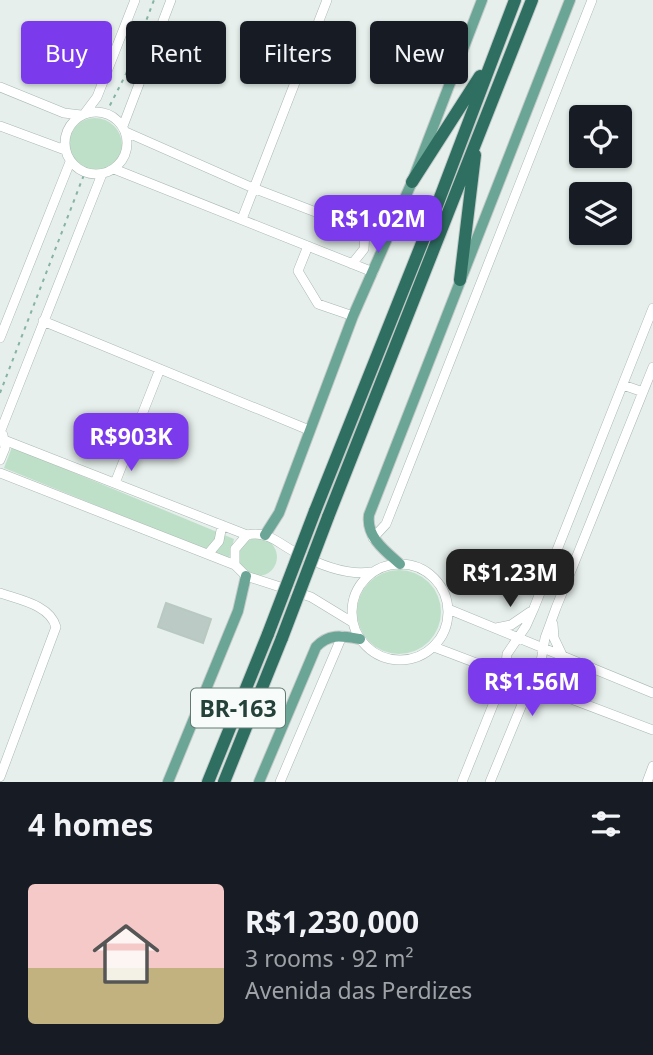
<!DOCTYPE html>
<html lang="en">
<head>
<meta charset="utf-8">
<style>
	body { margin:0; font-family:"Noto Sans",sans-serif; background:#20242c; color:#f1f3f6; height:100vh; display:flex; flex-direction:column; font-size:26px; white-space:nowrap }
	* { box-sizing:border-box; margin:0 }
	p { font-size:23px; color:#9ea1a6 }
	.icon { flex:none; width:38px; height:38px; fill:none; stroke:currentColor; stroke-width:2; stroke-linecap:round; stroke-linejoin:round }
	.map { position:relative; height:782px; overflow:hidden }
	.details { display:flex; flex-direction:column; background:#171b24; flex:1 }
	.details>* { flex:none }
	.top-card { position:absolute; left:21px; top:21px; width:612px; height:63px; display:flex; gap:14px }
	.controls { position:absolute; left:569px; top:105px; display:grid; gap:14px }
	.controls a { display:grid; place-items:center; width:63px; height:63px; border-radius:7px; background:#171b24; box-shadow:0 2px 5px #0004; font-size:35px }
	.price { position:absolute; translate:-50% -60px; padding:0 16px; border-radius:14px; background:#7c3aed; color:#fff; font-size:23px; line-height:46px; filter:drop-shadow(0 2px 4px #0008) }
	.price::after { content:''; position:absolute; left:50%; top:42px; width:21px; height:16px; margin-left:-10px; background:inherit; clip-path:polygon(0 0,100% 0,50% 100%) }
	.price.active { background:#222; color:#fff }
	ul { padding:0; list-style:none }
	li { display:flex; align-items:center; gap:21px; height:175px; padding:0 28px }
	li span { display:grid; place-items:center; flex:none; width:196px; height:140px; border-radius:7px; color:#555 }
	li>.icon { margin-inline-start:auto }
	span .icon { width:84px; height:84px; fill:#fffc; stroke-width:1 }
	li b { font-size:30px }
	h2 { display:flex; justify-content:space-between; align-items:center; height:84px; padding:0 28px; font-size:30px }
	.chip { padding:0 24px; border-radius:7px; background:#171b24; box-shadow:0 2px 5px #0004; font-size:24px; line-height:63px }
	.chip.active { background:#7c3aed; color:#fff }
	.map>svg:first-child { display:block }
	.green { fill:#bfe0c8 }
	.building { fill:#bbcac4; stroke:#b8c9c2; stroke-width:2 }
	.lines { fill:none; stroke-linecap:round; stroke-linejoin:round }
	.minor-casing { stroke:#a8b8b2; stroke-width:10 }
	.major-casing { stroke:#c2cac8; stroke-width:12 }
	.highway-casing { stroke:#c2cac8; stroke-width:14 }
	.path { stroke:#86b3a5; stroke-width:2; stroke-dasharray:3.5 5; stroke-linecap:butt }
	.minor { stroke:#fff; stroke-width:9 }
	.major { stroke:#6aa596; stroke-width:10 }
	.highway { stroke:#2f6f62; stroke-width:12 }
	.highway-bridge-casing { stroke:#c2cac8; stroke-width:14; stroke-linecap:butt }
	.highway-bridge { stroke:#2f6f62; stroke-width:12 }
	.labels { text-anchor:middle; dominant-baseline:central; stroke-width:7; stroke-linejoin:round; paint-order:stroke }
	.shield { fill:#f7fbf9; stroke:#637a73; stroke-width:2 }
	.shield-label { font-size:23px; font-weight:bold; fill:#24423a }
</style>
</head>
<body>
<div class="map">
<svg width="653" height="782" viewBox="0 0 653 782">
	<rect width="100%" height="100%" fill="#e6efeb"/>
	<path class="green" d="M68 145a27 27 0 1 1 54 0a27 27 0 1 1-54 0Z
		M 12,447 L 234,539 L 229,559 L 4,468 Z
		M239 557a19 19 0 1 1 38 0a19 19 0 1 1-38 0Z
		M357 612a42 42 0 1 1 84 0a42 42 0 1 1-84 0Z"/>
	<path class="building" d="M 166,603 L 211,619 L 203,643 L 158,627 Z"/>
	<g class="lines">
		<g class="minor-casing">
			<path id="minor" d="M 0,87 L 64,113 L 81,115
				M65 143a31 31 0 1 1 62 0a31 31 0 1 1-62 0Z
				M 85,113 L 97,97 L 135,0
				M 0,126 L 65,150
				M 123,126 L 171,0
				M 126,132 L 253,188 L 386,239
				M 114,169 L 373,272
				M 242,219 L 327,0
				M 308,246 L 298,271 L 318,304 L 353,316
				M 352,264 L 364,249 L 365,231
				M 43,321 L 309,430
				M 0,338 L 70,162
				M 623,385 L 643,392
				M 1,430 L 102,174
				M 4,440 L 247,535
				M 0,460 L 5,448 L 3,435
				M 0,473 L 235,565
				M 115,483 L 160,369
				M 373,538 L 386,524 L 592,0
				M 208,554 L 219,541 L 222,525
				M352 612a48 48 0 1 1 96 0a48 48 0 1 1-96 0Z
				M 0,593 C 20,600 50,605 56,627 L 0,777
				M 448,609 L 653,693
				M 352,622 L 311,597 L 246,576 L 235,565 L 235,549 L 247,535 C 268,530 280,545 297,553 C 318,564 347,576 371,572
				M 553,624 L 554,638 L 562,655
				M 496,628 L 511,625 L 530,612
				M 434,647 L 653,730
				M 280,782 L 342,636
				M 462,782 L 505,675 L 507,654 L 526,626 L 534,608 L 653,308
				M 490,782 L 530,685 L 540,667 L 545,638 L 556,608 L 653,367
				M 647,782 L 653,766"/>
		</g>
		<g class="major-casing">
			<path id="major" d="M 265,535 L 279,513 L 353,316 L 412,182 L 482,0
				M 400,564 C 385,551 366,537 369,515 L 570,0
				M 168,782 L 238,611 L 246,576
				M 259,782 L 316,647 C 329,633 342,636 360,639"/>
		</g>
		<g class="highway-casing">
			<path id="highway" d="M 412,182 L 480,76
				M 460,280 L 475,155
				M 315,511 L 436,208 L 515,0
				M 328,517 L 532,0
				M 208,782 L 268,634
				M 224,782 L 282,638"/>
		</g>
		<path class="path" d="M 106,113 L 126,74 L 154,0
			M 0,393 L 85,172"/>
		<use href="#minor" class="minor"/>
		<use href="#major" class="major"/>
		<use href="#highway" class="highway"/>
		<g class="highway-bridge-casing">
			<path id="highway-bridge" d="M 268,634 L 315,511
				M 282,638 L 328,517"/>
		</g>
		<use href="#highway-bridge" class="highway-bridge"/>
	</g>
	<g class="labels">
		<rect class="shield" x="191" y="688.5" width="94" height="39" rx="5"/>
		<g class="shield-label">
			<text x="238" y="708">BR-163</text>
		</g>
	</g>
</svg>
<div class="controls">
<a><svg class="icon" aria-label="locate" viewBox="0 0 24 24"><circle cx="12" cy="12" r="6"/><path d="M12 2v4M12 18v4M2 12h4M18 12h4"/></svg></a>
<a><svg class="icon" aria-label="layers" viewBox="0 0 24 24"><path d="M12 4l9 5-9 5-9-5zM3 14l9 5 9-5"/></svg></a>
</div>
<b class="price" style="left:378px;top:255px">R$1.02M</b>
<b class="price" style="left:131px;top:473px">R$903K</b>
<b class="price active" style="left:510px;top:609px">R$1.23M</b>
<b class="price" style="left:532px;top:718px">R$1.56M</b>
<div class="top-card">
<a class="chip active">Buy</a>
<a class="chip">Rent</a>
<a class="chip">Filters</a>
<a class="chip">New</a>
</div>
</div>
<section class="details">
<h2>4 homes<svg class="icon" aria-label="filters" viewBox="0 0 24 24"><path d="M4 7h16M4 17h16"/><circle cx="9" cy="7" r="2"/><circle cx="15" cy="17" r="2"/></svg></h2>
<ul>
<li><span style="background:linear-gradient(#f6c9c9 60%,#c2b280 0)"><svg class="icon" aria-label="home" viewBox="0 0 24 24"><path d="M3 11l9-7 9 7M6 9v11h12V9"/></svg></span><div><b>R$1,230,000</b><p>3 rooms · 92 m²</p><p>Avenida das Perdizes</p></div></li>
</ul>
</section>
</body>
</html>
